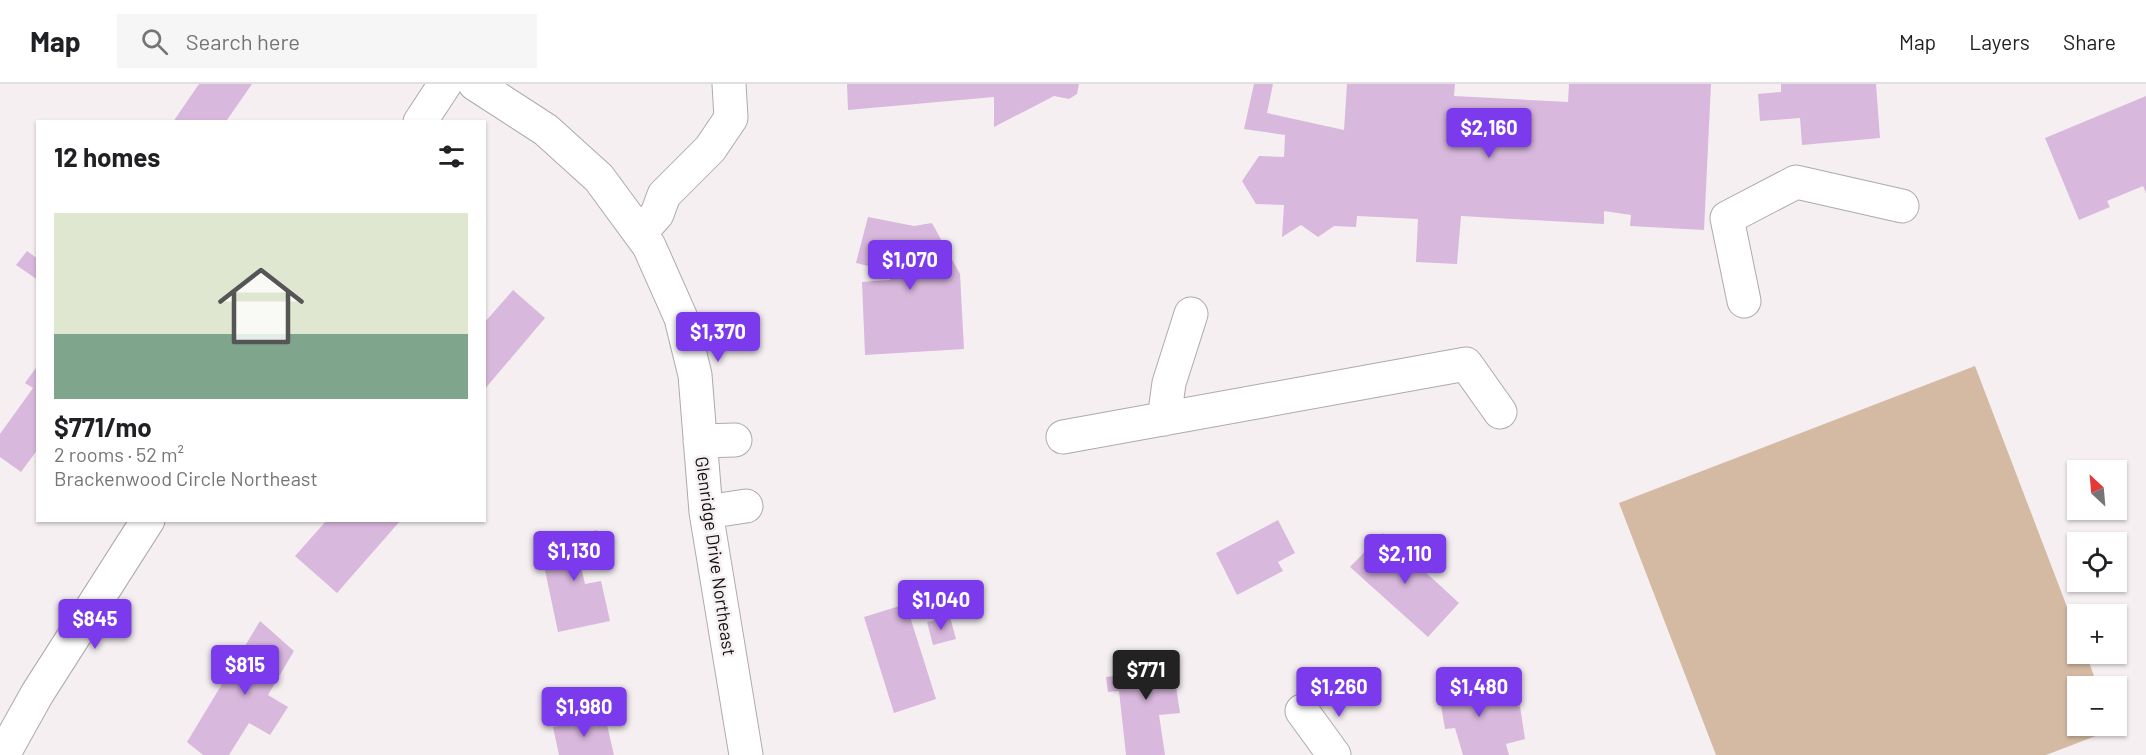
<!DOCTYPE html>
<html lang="en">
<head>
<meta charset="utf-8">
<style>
	body { margin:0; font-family:Barlow,sans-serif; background:#f6f6f6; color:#202124; height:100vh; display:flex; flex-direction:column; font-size:22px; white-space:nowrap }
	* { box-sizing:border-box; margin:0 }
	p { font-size:20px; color:#757577 }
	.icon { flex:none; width:33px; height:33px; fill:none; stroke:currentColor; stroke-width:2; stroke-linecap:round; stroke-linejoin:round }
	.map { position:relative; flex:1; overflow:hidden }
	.details { position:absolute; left:36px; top:36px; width:450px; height:402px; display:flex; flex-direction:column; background:#fff; border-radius:0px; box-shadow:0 2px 4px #0004 }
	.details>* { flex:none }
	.needle { width:39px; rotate:334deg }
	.fabs { position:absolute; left:2067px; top:376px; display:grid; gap:12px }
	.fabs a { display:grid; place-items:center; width:60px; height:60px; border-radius:0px; background:#fff; box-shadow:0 2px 4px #0004; font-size:30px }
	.price { position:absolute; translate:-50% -51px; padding:0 14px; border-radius:6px; background:#7c3aed; color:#fff; font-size:20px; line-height:39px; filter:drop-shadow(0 2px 3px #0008) }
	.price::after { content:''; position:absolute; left:50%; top:36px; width:18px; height:14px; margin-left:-9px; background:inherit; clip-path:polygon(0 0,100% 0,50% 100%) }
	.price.on { background:#222; color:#fff }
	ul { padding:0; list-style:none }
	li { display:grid; align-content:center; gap:12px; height:318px; padding:0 18px }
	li+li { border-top:2px solid #e0e0e0 }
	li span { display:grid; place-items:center; height:186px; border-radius:0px; color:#555 }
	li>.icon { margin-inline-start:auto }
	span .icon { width:108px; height:108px; fill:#fffc; stroke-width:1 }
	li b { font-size:26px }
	h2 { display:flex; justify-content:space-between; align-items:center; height:72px; padding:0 18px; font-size:26px }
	header { display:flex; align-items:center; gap:36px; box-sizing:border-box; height:84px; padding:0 30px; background:#fff; border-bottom:2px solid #e0e0e0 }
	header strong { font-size:28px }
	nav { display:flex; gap:33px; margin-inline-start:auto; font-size:21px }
	.search { width:420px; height:54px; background:#f6f6f6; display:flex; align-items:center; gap:15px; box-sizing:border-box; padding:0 21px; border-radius:0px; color:#757577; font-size:22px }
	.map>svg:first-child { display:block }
	.green { fill:#d4baa3 }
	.building { fill:#d9b8dd }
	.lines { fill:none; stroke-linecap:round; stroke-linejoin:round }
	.minor-casing { stroke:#afa9ab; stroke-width:35 }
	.minor { stroke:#fff; stroke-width:33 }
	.labels { text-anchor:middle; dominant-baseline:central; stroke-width:5; stroke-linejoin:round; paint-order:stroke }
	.street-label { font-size:18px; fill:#0f0d0d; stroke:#f5eff1 }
</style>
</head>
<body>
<header>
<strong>Map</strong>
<div class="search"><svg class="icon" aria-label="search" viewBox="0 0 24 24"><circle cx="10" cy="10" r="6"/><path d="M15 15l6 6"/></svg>Search here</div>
<nav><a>Map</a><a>Layers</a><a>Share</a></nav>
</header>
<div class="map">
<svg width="2146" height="671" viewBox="0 0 2146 671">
	<rect width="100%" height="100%" fill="#f5eff1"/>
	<path class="green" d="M 1975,282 L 2077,549 L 2078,570 L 2086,570 L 2098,603 L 2078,603 L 2078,642 L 2113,642 L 2114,645 L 2046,671 L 1716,671 L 1619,419 Z"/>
	<path class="building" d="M 199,0 L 252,0 L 227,36 L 229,38 L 173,38 Z
		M 847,0 L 1079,0 L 1077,10 L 1069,15 L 1054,12 L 994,43 L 994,13 L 848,26 Z
		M 1254,0 L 1273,0 L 1267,29 L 1344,46 L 1347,0 L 1455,0 L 1454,12 L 1568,18 L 1569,0 L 1711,0 L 1704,146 L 1630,142 L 1631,131 L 1604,127 L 1604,140 L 1461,132 L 1457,180 L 1416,178 L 1418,135 L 1357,132 L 1356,143 L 1334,142 L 1318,153 L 1301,141 L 1282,153 L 1284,121 L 1256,120 L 1242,97 L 1259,72 L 1284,73 L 1285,51 L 1244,45 Z
		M 1781,0 L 1876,0 L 1880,54 L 1802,61 L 1800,34 L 1760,37 L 1758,10 L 1781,8 Z
		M 2146,12 L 2146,109 L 2143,102 L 2107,117 L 2110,123 L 2079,136 L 2045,54 Z
		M 868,133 L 914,142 L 932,139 L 960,190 L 964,265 L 865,271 L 862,198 L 890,196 L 890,187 L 856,179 Z
		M 27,167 L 38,175 L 38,196 L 16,181 Z
		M 513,206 L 545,234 L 484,306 L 484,239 Z
		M 38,281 L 38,365 L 21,388 L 0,373 L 0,350 L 33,304 L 25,299 Z
		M 327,436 L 401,436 L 337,509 L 295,472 Z
		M 1278,436 L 1295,469 L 1278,478 L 1283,487 L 1237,511 L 1216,469 Z
		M 597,446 L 602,469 L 579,474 L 585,500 L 601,497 L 610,537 L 558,548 L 539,458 Z
		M 1383,449 L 1459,519 L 1428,553 L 1350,483 Z
		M 906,520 L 936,615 L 894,629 L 864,533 Z
		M 950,533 L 956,555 L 933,561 L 927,538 Z
		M 260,537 L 294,567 L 268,611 L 288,623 L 270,651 L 249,639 L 229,671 L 203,671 L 187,658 Z
		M 1171,568 L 1180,629 L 1159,631 L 1165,671 L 1126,671 L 1119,607 L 1108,608 L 1106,593 L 1125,591 L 1122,575 Z
		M 1478,591 L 1486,621 L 1519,616 L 1525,655 L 1506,660 L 1509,671 L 1463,671 L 1455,644 L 1445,645 L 1437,597 Z
		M 605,632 L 614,671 L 559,671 L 553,643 Z"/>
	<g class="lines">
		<g class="minor-casing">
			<path id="minor" d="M 475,0 L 546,46 L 599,94 L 649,162 L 681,234 L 695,291 L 706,428 L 746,671
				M 420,38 L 445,0
				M 640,149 L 657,130 L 664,111 L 710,65 L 731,34 L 729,0
				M 1744,217 L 1727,134 L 1796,98 L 1902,122
				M 1164,335 L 1169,299 L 1191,230
				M 1063,353 L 1466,280 L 1500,328
				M 700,357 L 735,356
				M 706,428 L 746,422
				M 1302,627 L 1334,671
				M 3,671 L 37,610 L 148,436"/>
		</g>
		<use href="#minor" class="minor"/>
	</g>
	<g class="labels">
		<g class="street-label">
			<text transform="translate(716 472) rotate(82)">Glenridge Drive Northeast</text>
		</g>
	</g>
</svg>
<div class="fabs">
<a><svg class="needle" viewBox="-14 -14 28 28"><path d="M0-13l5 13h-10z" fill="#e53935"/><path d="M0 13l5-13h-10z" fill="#757577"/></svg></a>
<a><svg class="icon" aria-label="locate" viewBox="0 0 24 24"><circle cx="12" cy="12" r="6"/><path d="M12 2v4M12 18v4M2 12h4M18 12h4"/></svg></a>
<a>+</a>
<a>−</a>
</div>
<b class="price" style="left:1489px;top:75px">$2,160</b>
<b class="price" style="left:910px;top:207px">$1,070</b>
<b class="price" style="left:718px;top:279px">$1,370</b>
<b class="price" style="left:574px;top:498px">$1,130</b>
<b class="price" style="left:1405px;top:501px">$2,110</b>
<b class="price" style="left:941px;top:547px">$1,040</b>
<b class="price" style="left:95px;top:566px">$845</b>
<b class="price" style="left:245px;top:612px">$815</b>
<b class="price on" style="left:1146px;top:617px">$771</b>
<b class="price" style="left:1339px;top:634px">$1,260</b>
<b class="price" style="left:1479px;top:634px">$1,480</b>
<b class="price" style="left:584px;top:654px">$1,980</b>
<section class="details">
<h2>12 homes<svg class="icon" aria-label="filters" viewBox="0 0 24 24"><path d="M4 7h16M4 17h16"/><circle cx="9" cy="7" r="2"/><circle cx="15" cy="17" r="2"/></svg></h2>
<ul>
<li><span style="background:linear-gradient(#dfe7d0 65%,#7fa58c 0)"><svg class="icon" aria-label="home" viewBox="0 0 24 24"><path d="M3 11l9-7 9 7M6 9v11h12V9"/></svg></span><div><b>$771/mo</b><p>2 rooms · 52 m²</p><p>Brackenwood Circle Northeast</p></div></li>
</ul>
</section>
</div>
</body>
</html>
